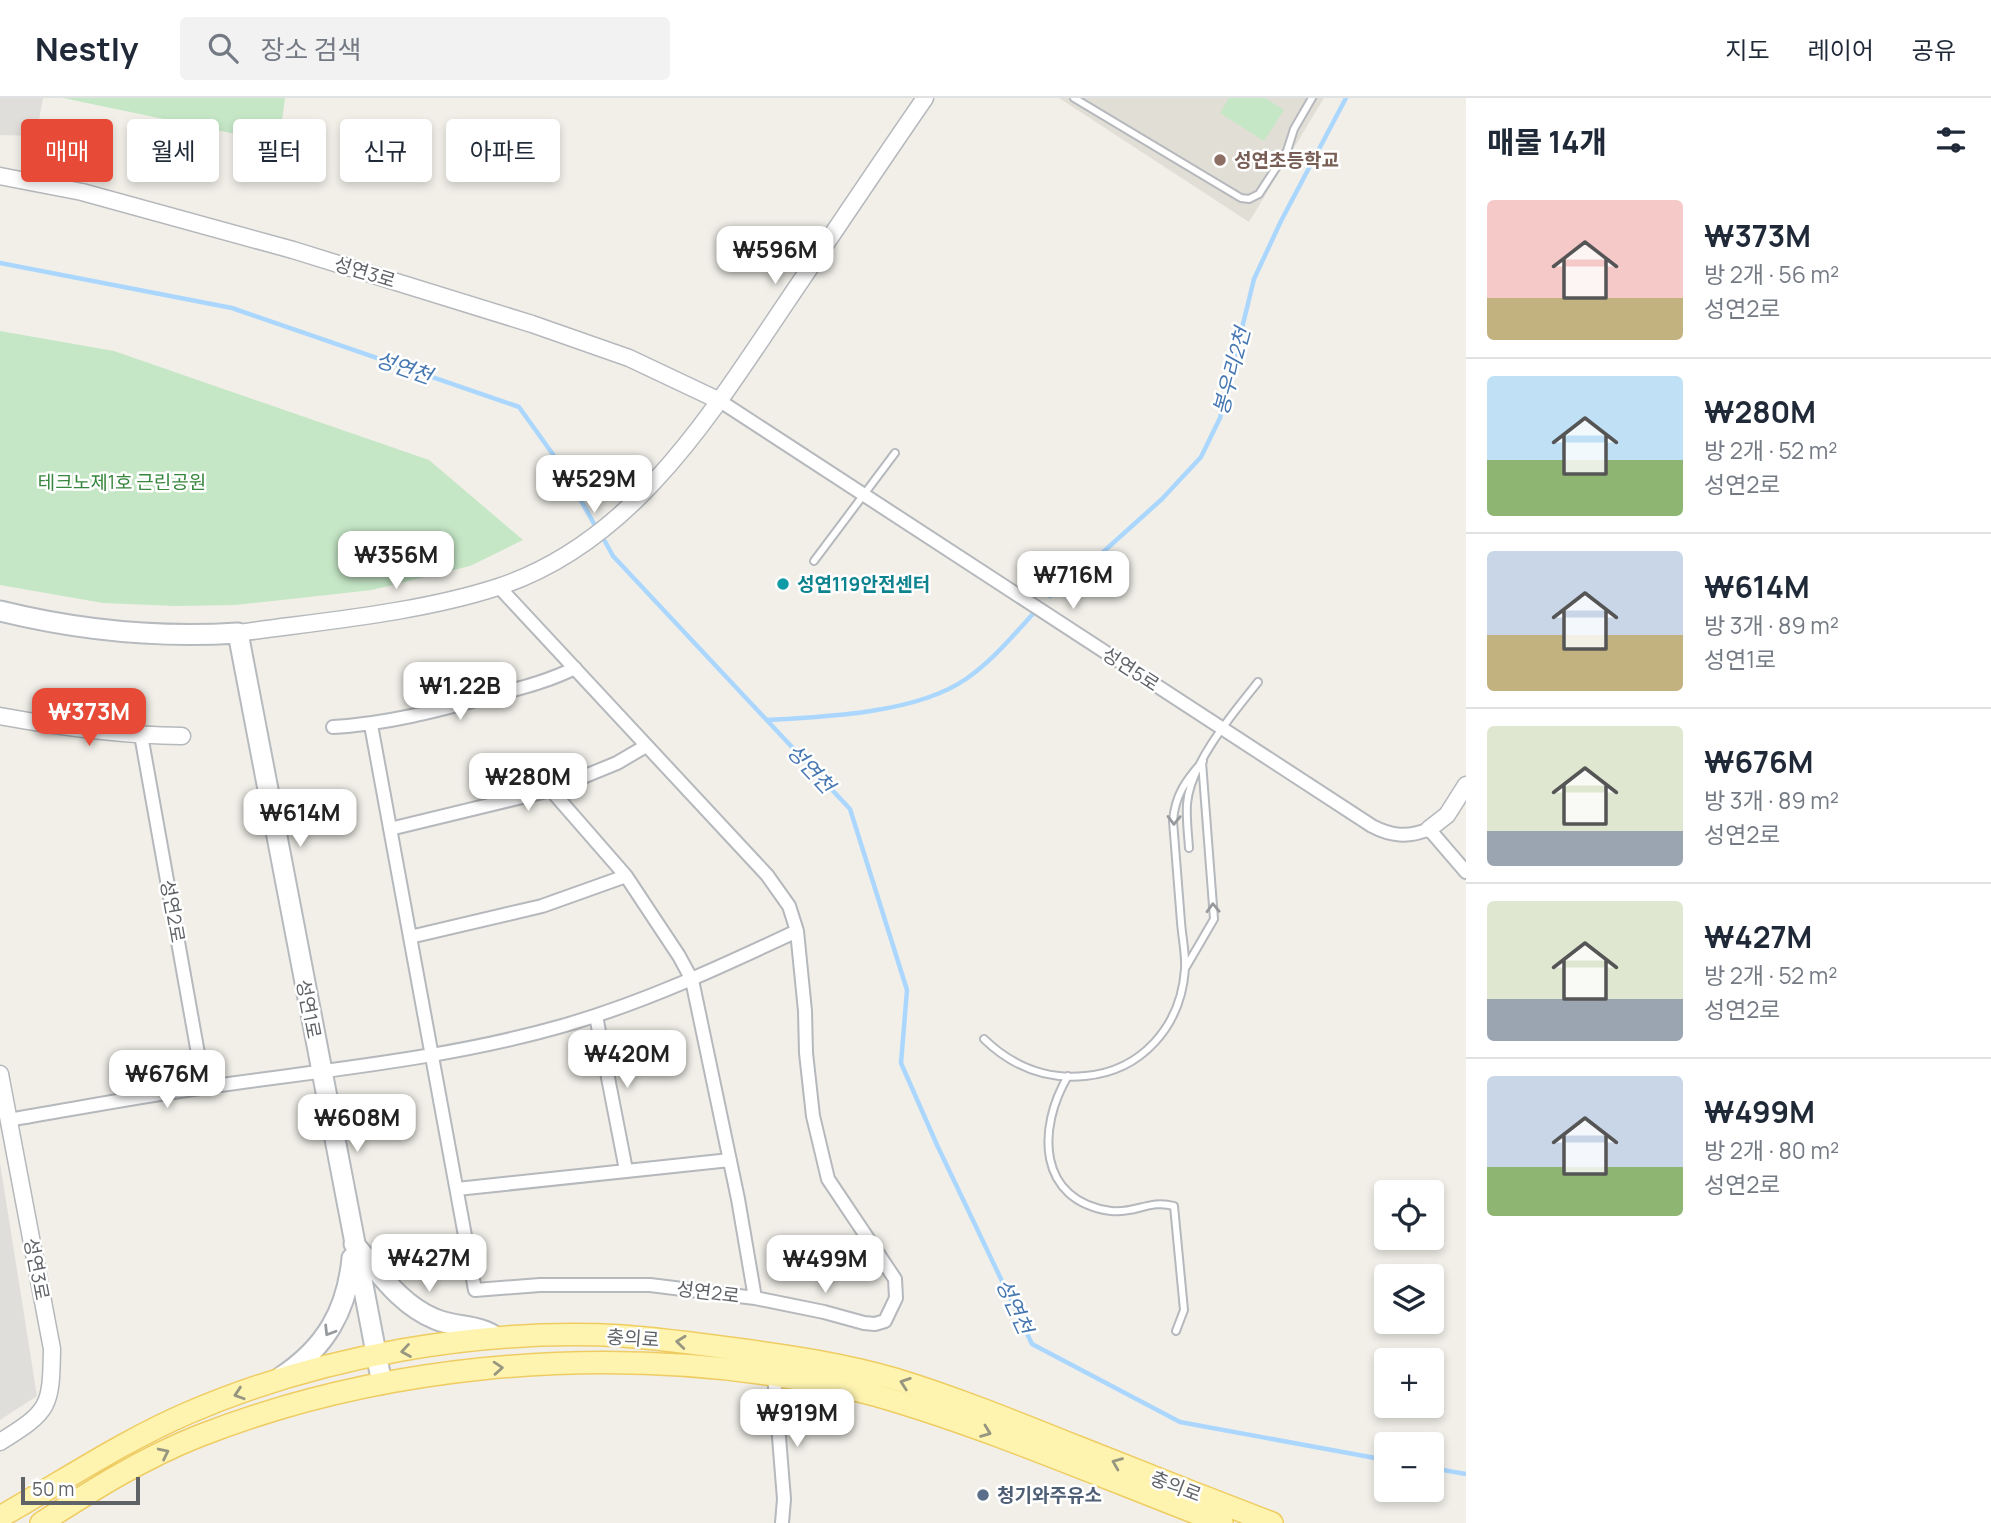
<!DOCTYPE html>
<html lang="ko">
<head>
<meta charset="utf-8">
<style>
	body { margin:0; font-family:Manrope,"Noto Sans KR",sans-serif; background:#f2f2f3; color:#1f2937; height:100vh; display:flex; flex-direction:column; font-size:26px; white-space:nowrap }
	* { box-sizing:border-box; margin:0 }
	p { font-size:23px; color:#747a83 }
	.icon { flex:none; width:38px; height:38px; fill:none; stroke:currentColor; stroke-width:2; stroke-linecap:round; stroke-linejoin:round }
	.map { position:relative; flex:1; overflow:hidden }
	.sheet { display:flex; flex-direction:column; background:#fff; width:525px }
	.sheet>* { flex:none }
	.hud { position:absolute; left:21px; top:21px; width:665px; height:63px; display:flex; gap:14px }
	.controls { position:absolute; left:1374px; top:1082px; display:grid; gap:14px }
	.controls a { display:grid; place-items:center; width:70px; height:70px; border-radius:7px; background:#fff; box-shadow:0 4px 10px #0003; font-size:35px }
	.scale { position:absolute; left:21px; bottom:18px; width:119px; box-sizing:border-box; padding-left:7px; border:4px solid #5f6368; border-top:0; font-size:19px; line-height:24px; white-space:nowrap; color:#5f6368; -webkit-text-stroke:5px #fff; paint-order:stroke }
	.price { position:absolute; translate:-50% -60px; padding:0 16px; border-radius:14px; background:#fff; color:#222; font-size:23px; line-height:46px; filter:drop-shadow(0 2px 4px #0008) }
	.price::after { content:''; position:absolute; left:50%; top:42px; width:21px; height:16px; margin-left:-10px; background:inherit; clip-path:polygon(0 0,100% 0,50% 100%) }
	.price.current { background:#e74b38; color:#fff }
	ul { padding:0; list-style:none }
	li { display:flex; align-items:center; gap:21px; height:175px; padding:0 21px }
	li+li { border-top:2px solid #e0e1e3 }
	li span { display:grid; place-items:center; flex:none; width:196px; height:140px; border-radius:7px; color:#555 }
	li>.icon { margin-inline-start:auto }
	span .icon { width:84px; height:84px; fill:#fffc; stroke-width:1 }
	li b { font-size:30px }
	h2 { display:flex; justify-content:space-between; align-items:center; height:84px; padding:0 21px; font-size:30px }
	.chip { padding:0 24px; border-radius:7px; background:#fff; box-shadow:0 4px 10px #0003; font-size:24px; line-height:63px }
	.chip.current { background:#e74b38; color:#fff }
	header { display:flex; align-items:center; gap:42px; box-sizing:border-box; height:98px; padding:0 35px; background:#fff; border-bottom:2px solid #e0e1e3 }
	header strong { font-size:33px }
	nav { display:flex; gap:38px; margin-inline-start:auto; font-size:24px }
	.search { width:490px; height:63px; background:#f2f2f3; display:flex; align-items:center; gap:18px; box-sizing:border-box; padding:0 24px; border-radius:7px; color:#747a83; font-size:26px }
	main { display:flex; flex:1; min-height:0 }
	.map>svg:first-child { display:block }
	.industrial { fill:#e0deda }
	.education { fill:#e1ded6 }
	.green { fill:#c5e7c6 }
	.lines { fill:none; stroke-linecap:round; stroke-linejoin:round }
	.stream { stroke:#abd7fe; stroke-width:4.5 }
	.service-casing { stroke:#b5b8bc; stroke-width:10 }
	.minor-casing { stroke:#b5b8bc; stroke-width:16 }
	.tertiary-casing { stroke:#b5b8bc; stroke-width:19 }
	.secondary-casing { stroke:#b6babf; stroke-width:23 }
	.primary-casing { stroke:#efcc62; stroke-width:24 }
	.service { stroke:#fff; stroke-width:6 }
	.minor { stroke:#fff; stroke-width:12 }
	.tertiary { stroke:#fff; stroke-width:16 }
	.secondary { stroke:#fff; stroke-width:19 }
	.primary { stroke:#fef4b0; stroke-width:21 }
	.oneway { stroke:#979a9d }
	.oneway2 { stroke:#979681 }
	.education-dot { fill:#8d6e63; stroke:#fff; stroke-width:2.5 }
	.culture-dot { fill:#0f9aa8; stroke:#fff; stroke-width:2.5 }
	.service-dot { fill:#5c6f8a; stroke:#fff; stroke-width:2.5 }
	.labels { text-anchor:middle; dominant-baseline:central; stroke-width:5; stroke-linejoin:round; paint-order:stroke }
	.education-label { font-size:19px; font-weight:bold; fill:#785e54; stroke:#fff; text-anchor:start }
	.street-label { font-size:19px; fill:#5f6368; stroke:#fff }
	.park-label { font-size:19px; fill:#37863e; stroke:#fff }
	.culture-label { font-size:19px; font-weight:bold; fill:#0d838f; stroke:#fff; text-anchor:start }
	.service-label { font-size:19px; font-weight:bold; fill:#4e5e75; stroke:#fff; text-anchor:start }
	.water-label { font-size:21px; font-style:italic; fill:#4677b1; stroke:#fff }
</style>
</head>
<body>
<header>
<strong>Nestly</strong>
<div class="search"><svg class="icon" aria-label="search" viewBox="0 0 24 24"><circle cx="10" cy="10" r="6"/><path d="M15 15l6 6"/></svg>장소 검색</div>
<nav><a>지도</a><a>레이어</a><a>공유</a></nav>
</header>
<main>
<div class="map">
<svg width="1466" height="1425" viewBox="0 0 1466 1425">
	<rect width="100%" height="100%" fill="#f1efe8"/>
	<path class="industrial" d="M 0,0 L 43,0 L 36,38 L 0,37 Z
		M 0,1065 L 37,1298 L 0,1322 Z"/>
	<path class="education" d="M 1059,0 L 1324,0 L 1249,124 Z"/>
	<path class="green" d="M 63,0 L 285,0 L 279,45 Z
		M 1229,0 L 1265,0 L 1284,12 L 1264,43 L 1220,15 Z
		M 0,233 L 114,253 L 429,362 L 523,442 L 470,468 L 372,492 L 235,507 L 176,508 L 103,505 L 0,487 Z"/>
	<g class="lines">
		<path class="stream" d="M 0,165 L 232,210 L 519,309 L 562,369 L 597,431
			M 602,438 L 613,458 L 850,711 L 907,892 L 901,965 L 937,1047 L 1032,1246 L 1180,1324 L 1386,1362
			M 1050,498 L 1102,455 L 1162,401 L 1201,359 L 1220,320 L 1254,181 L 1281,123 L 1346,0
			M 767,622 C 826,619 917,615 966,581 C 991,564 1011,540 1032,517
			M 1432,1370 L 1466,1376"/>
		<g class="service-casing">
			<path id="service" d="M 1074,0 L 1241,100 L 1249,101 L 1259,96 L 1287,53 L 1294,31 L 1312,0
				M 814,463 L 895,355
				M 1189,750 C 1188,735 1186,720 1187,706 C 1190,666 1233,615 1258,584
				M 1186,869 L 1214,821 L 1202,664
				M 984,941 C 1012,968 1046,982 1085,978 C 1142,973 1181,928 1185,871 C 1186,856 1182,839 1181,824 C 1178,790 1176,757 1173,723 C 1175,697 1186,682 1203,663
				M 1068,978 C 1037,1030 1037,1103 1111,1113 C 1136,1116 1149,1101 1174,1108 L 1184,1212 L 1176,1233"/>
		</g>
		<g class="minor-casing">
			<path id="minor" d="M 720,303 L 1372,728 C 1391,738 1408,740 1429,731 L 1466,774
				M 371,627 L 475,1192 L 540,1187 L 650,1187 L 755,1200 L 824,1214 L 864,1225 L 875,1226 L 885,1223 L 896,1200 L 895,1181 L 828,1081 L 813,1018 L 806,955 L 805,913 L 797,833 L 789,808 L 767,777 L 499,489
				M 333,629 C 386,626 436,613 487,599 C 517,591 547,584 575,570
				M 141,637 L 204,989
				M 551,692 L 626,778 L 679,858 L 692,882 L 738,1101 L 755,1200
				M 390,731 L 551,692 L 617,665 L 646,648
				M 410,839 L 542,808 L 626,778
				M 596,918 L 626,1072
				M 8,1022 C 74,1011 140,998 207,989 C 325,972 446,961 562,928 C 643,905 720,869 797,833
				M 457,1091 L 730,1062
				M 774,1277 L 784,1401 L 782,1425"/>
		</g>
		<g class="tertiary-casing">
			<path id="tertiary" d="M 0,78 L 82,94 L 293,152 L 532,226 L 629,260 L 720,303
				M 238,535 C 323,523 418,515 498,489 C 633,445 711,316 786,205 C 832,137 878,68 925,0
				M 0,618 C 60,629 121,637 182,638
				M 1429,731 L 1447,717 L 1466,687
				M 0,976 L 52,1251 C 51,1309 50,1313 0,1344"/>
		</g>
		<g class="secondary-casing">
			<path id="secondary" d="M 0,513 C 77,532 160,540 238,535 L 382,1286
				M 354,1146 C 378,1173 400,1207 435,1221 C 455,1230 480,1226 497,1240
				M 281,1279 C 325,1250 347,1213 352,1160"/>
		</g>
		<g class="primary-casing">
			<path id="primary" d="M 0,1419 C 62,1384 123,1343 188,1315 C 320,1258 479,1230 623,1238 C 661,1241 699,1246 736,1251 C 790,1258 843,1266 895,1281 C 957,1300 1018,1325 1078,1349 C 1143,1375 1207,1400 1272,1425
				M 41,1425 C 91,1393 143,1360 199,1338 C 377,1268 586,1249 774,1277 C 809,1283 844,1288 878,1298 C 995,1332 1108,1382 1222,1425"/>
		</g>
		<use href="#service" class="service"/>
		<use href="#minor" class="minor"/>
		<use href="#tertiary" class="tertiary"/>
		<use href="#secondary" class="secondary"/>
		<use href="#primary" class="primary"/>
	</g>
	<defs><path id="oneway-chevron" d="M-2-3.5L2.5 0L-2 3.5" fill="none" stroke-width="1.6" stroke-linecap="round" stroke-linejoin="round" transform="scale(1.75)"/></defs>
	<g class="oneway">
		<use href="#oneway-chevron" transform="translate(1174 722) rotate(91)"/>
		<use href="#oneway-chevron" transform="translate(1213 810) rotate(-92)"/>
		<use href="#oneway-chevron" transform="translate(329 1233) rotate(122)"/>
	</g>
	<g class="oneway2">
		<use href="#oneway-chevron" transform="translate(681 1244) rotate(-174)"/>
		<use href="#oneway-chevron" transform="translate(406 1253) rotate(171)"/>
		<use href="#oneway-chevron" transform="translate(498 1270) rotate(-4)"/>
		<use href="#oneway-chevron" transform="translate(905 1285) rotate(-161)"/>
		<use href="#oneway-chevron" transform="translate(239 1296) rotate(162)"/>
		<use href="#oneway-chevron" transform="translate(986 1334) rotate(21)"/>
		<use href="#oneway-chevron" transform="translate(164 1355) rotate(-26)"/>
		<use href="#oneway-chevron" transform="translate(1117 1365) rotate(-158)"/>
	</g>
	<circle class="education-dot" cx="1220" cy="62" r="7"/>
	<circle class="culture-dot" cx="783" cy="486" r="7"/>
	<circle class="service-dot" cx="983" cy="1397" r="7"/>
	<g class="labels">
		<g class="education-label">
			<text x="1234" y="62">성연초등학교</text>
		</g>
		<g class="street-label">
			<text transform="translate(365 174) rotate(17)">성연3로</text>
			<text transform="translate(1131 571) rotate(33)">성연5로</text>
			<text transform="translate(173 813) rotate(80)">성연2로</text>
			<text transform="translate(309 911) rotate(79)">성연1로</text>
			<text transform="translate(37 1171) rotate(79)">성연3로</text>
			<text transform="translate(708 1194) rotate(7)">성연2로</text>
			<text transform="translate(633 1240) rotate(4)">충의로</text>
			<text transform="translate(1176 1388) rotate(21)">충의로</text>
		</g>
		<g class="park-label">
			<text x="122" y="384">테크노제1호 근린공원</text>
		</g>
		<g class="culture-label">
			<text x="797" y="486">성연119안전센터</text>
		</g>
		<g class="service-label">
			<text x="997" y="1397">청기와주유소</text>
		</g>
		<g class="water-label">
			<text transform="translate(404 269) rotate(19)">성연천</text>
			<text transform="translate(1231 273) rotate(-75)">봉우리2천</text>
			<text transform="translate(811 670) rotate(47)">성연천</text>
			<text transform="translate(1015 1208) rotate(65)">성연천</text>
		</g>
	</g>
</svg>
<div class="controls">
<a><svg class="icon" aria-label="locate" viewBox="0 0 24 24"><circle cx="12" cy="12" r="6"/><path d="M12 2v4M12 18v4M2 12h4M18 12h4"/></svg></a>
<a><svg class="icon" aria-label="layers" viewBox="0 0 24 24"><path d="M12 4l9 5-9 5-9-5zM3 14l9 5 9-5"/></svg></a>
<a>+</a>
<a>−</a>
</div>
<div class="scale">50 m</div>
<b class="price" style="left:775px;top:188px">₩596M</b>
<b class="price" style="left:594px;top:417px">₩529M</b>
<b class="price" style="left:396px;top:493px">₩356M</b>
<b class="price" style="left:1073px;top:513px">₩716M</b>
<b class="price" style="left:460px;top:624px">₩1.22B</b>
<b class="price current" style="left:89px;top:650px">₩373M</b>
<b class="price" style="left:528px;top:715px">₩280M</b>
<b class="price" style="left:300px;top:751px">₩614M</b>
<b class="price" style="left:627px;top:992px">₩420M</b>
<b class="price" style="left:167px;top:1012px">₩676M</b>
<b class="price" style="left:357px;top:1056px">₩608M</b>
<b class="price" style="left:429px;top:1196px">₩427M</b>
<b class="price" style="left:825px;top:1197px">₩499M</b>
<b class="price" style="left:797px;top:1351px">₩919M</b>
<div class="hud">
<a class="chip current">매매</a>
<a class="chip">월세</a>
<a class="chip">필터</a>
<a class="chip">신규</a>
<a class="chip">아파트</a>
</div>
</div>
<section class="sheet">
<h2>매물 14개<svg class="icon" aria-label="filters" viewBox="0 0 24 24"><path d="M4 7h16M4 17h16"/><circle cx="9" cy="7" r="2"/><circle cx="15" cy="17" r="2"/></svg></h2>
<ul>
<li><span style="background:linear-gradient(#f6c9c9 70%,#c2b280 0)"><svg class="icon" aria-label="home" viewBox="0 0 24 24"><path d="M3 11l9-7 9 7M6 9v11h12V9"/></svg></span><div><b>₩373M</b><p>방 2개 · 56 m²</p><p>성연2로</p></div></li>
<li><span style="background:linear-gradient(#bfe0f5 60%,#8fb573 0)"><svg class="icon" aria-label="home" viewBox="0 0 24 24"><path d="M3 11l9-7 9 7M6 9v11h12V9"/></svg></span><div><b>₩280M</b><p>방 2개 · 52 m²</p><p>성연2로</p></div></li>
<li><span style="background:linear-gradient(#c9d6e8 60%,#c2b280 0)"><svg class="icon" aria-label="home" viewBox="0 0 24 24"><path d="M3 11l9-7 9 7M6 9v11h12V9"/></svg></span><div><b>₩614M</b><p>방 3개 · 89 m²</p><p>성연1로</p></div></li>
<li><span style="background:linear-gradient(#dfe7d0 75%,#9aa5b1 0)"><svg class="icon" aria-label="home" viewBox="0 0 24 24"><path d="M3 11l9-7 9 7M6 9v11h12V9"/></svg></span><div><b>₩676M</b><p>방 3개 · 89 m²</p><p>성연2로</p></div></li>
<li><span style="background:linear-gradient(#dfe7d0 70%,#9aa5b1 0)"><svg class="icon" aria-label="home" viewBox="0 0 24 24"><path d="M3 11l9-7 9 7M6 9v11h12V9"/></svg></span><div><b>₩427M</b><p>방 2개 · 52 m²</p><p>성연2로</p></div></li>
<li><span style="background:linear-gradient(#c9d6e8 65%,#8fb573 0)"><svg class="icon" aria-label="home" viewBox="0 0 24 24"><path d="M3 11l9-7 9 7M6 9v11h12V9"/></svg></span><div><b>₩499M</b><p>방 2개 · 80 m²</p><p>성연2로</p></div></li>
</ul>
</section>
</main>
</body>
</html>
